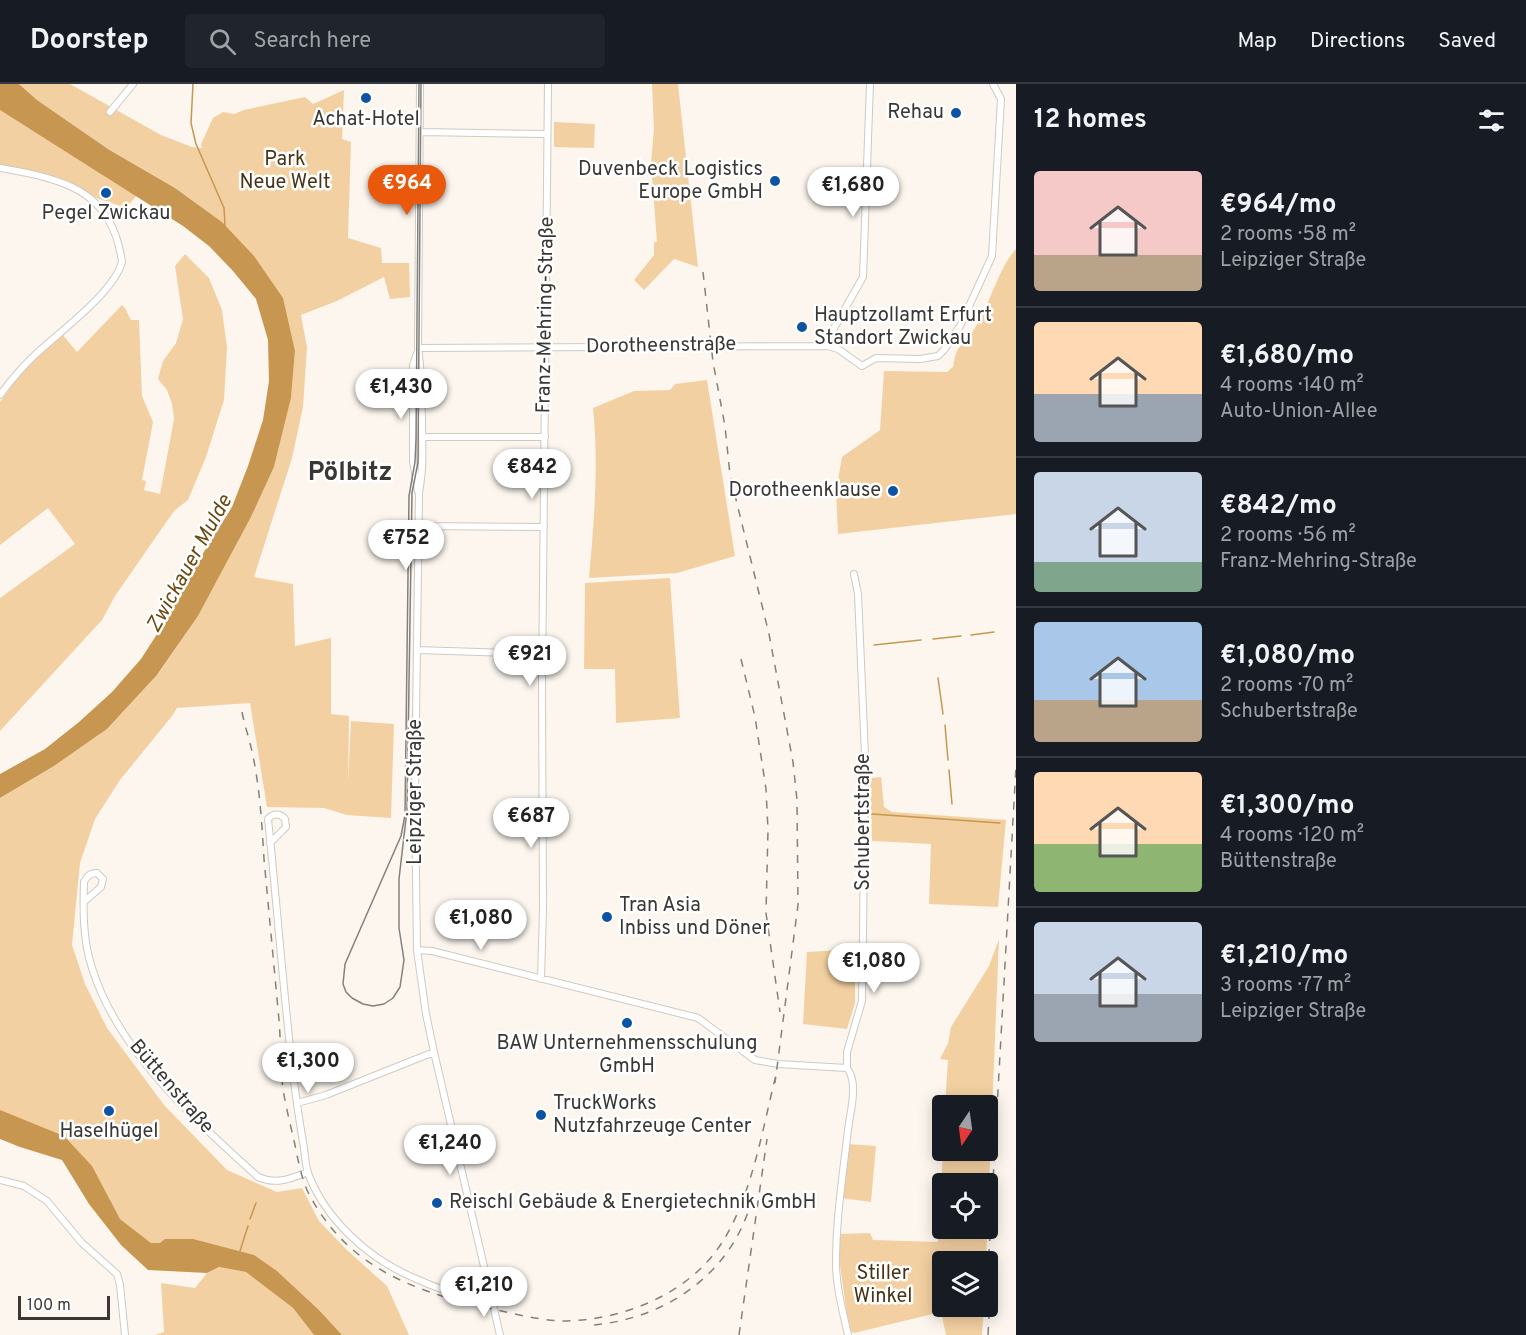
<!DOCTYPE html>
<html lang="en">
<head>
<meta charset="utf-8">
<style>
	body { margin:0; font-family:Overpass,sans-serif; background:#20242c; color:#f1f3f6; height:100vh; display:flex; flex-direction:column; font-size:22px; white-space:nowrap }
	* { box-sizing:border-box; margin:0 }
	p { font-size:20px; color:#9ea1a6 }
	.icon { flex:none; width:33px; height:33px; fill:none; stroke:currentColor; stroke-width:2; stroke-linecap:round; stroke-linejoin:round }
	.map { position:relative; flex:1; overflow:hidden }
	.side { display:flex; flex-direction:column; background:#171b24; width:510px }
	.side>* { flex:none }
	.needle { width:39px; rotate:193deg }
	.tools { position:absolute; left:932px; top:1011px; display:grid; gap:12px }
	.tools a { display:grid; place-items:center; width:66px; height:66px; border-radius:6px; background:#171b24; box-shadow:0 3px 15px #0003; font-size:30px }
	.scale { position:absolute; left:18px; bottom:15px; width:92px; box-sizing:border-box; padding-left:6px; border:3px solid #3a3835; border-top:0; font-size:16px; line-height:21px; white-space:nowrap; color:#3a3835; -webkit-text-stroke:4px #fff; paint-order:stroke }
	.price { position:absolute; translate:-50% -51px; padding:0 14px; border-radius:21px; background:#fff; color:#222; font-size:20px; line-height:39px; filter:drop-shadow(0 2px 3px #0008) }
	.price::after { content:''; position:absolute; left:50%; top:36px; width:18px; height:14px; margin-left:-9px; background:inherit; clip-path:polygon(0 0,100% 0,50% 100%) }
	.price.current { background:#ea580c; color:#fff }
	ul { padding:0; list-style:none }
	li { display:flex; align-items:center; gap:18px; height:150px; padding:0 18px }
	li+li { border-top:2px solid #363941 }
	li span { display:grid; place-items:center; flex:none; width:168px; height:120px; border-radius:6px; color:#555 }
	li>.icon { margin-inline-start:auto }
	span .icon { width:72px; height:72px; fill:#fffc; stroke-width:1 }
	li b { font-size:26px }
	h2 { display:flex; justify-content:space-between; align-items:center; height:72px; padding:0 18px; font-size:26px }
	header { display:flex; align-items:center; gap:36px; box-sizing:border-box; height:84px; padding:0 30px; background:#171b24; border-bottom:2px solid #363941 }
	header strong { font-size:28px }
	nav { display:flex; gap:33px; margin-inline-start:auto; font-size:21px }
	.search { width:420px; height:54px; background:#20242c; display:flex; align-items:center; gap:15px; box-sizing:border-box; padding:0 21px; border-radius:6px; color:#9ea1a6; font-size:22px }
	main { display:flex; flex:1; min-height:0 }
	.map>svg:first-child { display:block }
	.green { fill:#f3d0a1; fill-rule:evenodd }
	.water { fill:#c79751 }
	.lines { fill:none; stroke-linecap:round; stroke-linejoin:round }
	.stream { stroke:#c79751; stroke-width:1.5 }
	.minor-casing { stroke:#cfcac2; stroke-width:8 }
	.minor { stroke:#fff; stroke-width:6 }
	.tram { stroke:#84817c; stroke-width:1.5 }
	.rail { stroke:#84817c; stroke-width:1.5; stroke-dasharray:8 8; stroke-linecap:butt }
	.poi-dot { fill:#0c54a3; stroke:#fff; stroke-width:2 }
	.labels { text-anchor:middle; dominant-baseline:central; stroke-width:5; stroke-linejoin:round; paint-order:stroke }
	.poi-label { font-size:20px; fill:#3a3835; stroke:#fff }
	.park-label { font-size:20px; fill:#483314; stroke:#fff }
	.street-label { font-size:20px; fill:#3a3835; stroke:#fff }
	.water-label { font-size:21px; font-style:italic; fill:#6a4a13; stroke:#fff }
	.district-label { font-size:26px; font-weight:bold; fill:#3a3835; stroke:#fff }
</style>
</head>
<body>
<header>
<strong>Doorstep</strong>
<div class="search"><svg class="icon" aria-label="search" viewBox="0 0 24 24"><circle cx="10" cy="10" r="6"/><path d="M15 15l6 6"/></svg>Search here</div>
<nav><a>Map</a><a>Directions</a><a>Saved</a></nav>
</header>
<main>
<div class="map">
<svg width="1016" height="1251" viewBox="0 0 1016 1251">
	<rect width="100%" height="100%" fill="#fcf6ee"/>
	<path class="green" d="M 19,0 L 70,0 L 161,51 L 192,63 L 202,64 L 201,60 L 213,34 L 223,28 L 234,30 L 244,26 L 305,13 L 313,20 L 344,6 L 342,55 L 351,58 L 348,154 L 381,164 L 382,179 L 409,179 L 410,213 L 390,215 L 384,193 L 337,217 L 301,231 L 307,263 L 303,323 L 292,374 L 254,493 L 293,500 L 295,562 L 331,554 L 331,630 L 349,632 L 348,700 L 351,637 L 394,640 L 391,734 L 347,731 L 324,724 L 267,723 L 250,619 L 177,624 L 172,632 L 120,696 L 95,735 L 80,779 L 72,861 L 85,900 L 107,944 L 164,1021 L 227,1086 L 277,1108 L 302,1104 L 319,1137 L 348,1167 L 387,1202 L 409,1251 L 342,1251 L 319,1226 L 277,1187 L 160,1159 L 151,1159 L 120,1135 L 105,1110 L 0,1026 L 0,714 L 54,682 L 107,645 L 159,589 L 198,532 L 251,433 L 274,383 L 291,314 L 295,267 L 222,138 L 175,104 L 105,63 L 37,16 Z
		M 652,0 L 678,0 L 698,183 L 674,175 L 644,206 L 634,196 L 654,171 L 654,158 L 657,158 L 651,79 L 654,45 Z
		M 0,26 L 137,111 L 126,124 L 99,115 L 79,104 L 0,82 Z
		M 554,38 L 595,40 L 594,64 L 554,63 Z
		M 1016,165 L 1016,430 L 838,450 L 836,407 L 842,373 L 880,346 L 884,287 L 947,288 L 953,283 C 957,257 963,263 975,244 C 990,220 999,183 1016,165 Z
		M 185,170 L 209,194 L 222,226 L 227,264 L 224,316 L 206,373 L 188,416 L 174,427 L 115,512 L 102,536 L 0,647 L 0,514 L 75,460 L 48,424 L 0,461 L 0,318 L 30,277 L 62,250 L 77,268 L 122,221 L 125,224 L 131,236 L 139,236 L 142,312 L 153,338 L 142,396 L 146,397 L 144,406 L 160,410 L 174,335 L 172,320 L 167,306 L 158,295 L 163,277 L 176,259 L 183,235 L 175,182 Z
		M 707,296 L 735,472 L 677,489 L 589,494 C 594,437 599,381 593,324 L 634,307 L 670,306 L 675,300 Z
		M 670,494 L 680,634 L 616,639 L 615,585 L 584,585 L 585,499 Z
		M 881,693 L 884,723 L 892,728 L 1006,736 L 998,823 L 929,820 L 931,760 L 872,757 L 870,694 Z
		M 999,855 L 986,1177 L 942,1178 L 942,1222 L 984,1223 L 982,1251 L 946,1251 L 941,1228 L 854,1249 L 849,1246 L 840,1181 L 839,1150 L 870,1149 L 873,1156 L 938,1158 L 943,1067 L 987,1066 L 987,1022 L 945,1021 L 948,976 L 940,975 L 948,959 L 951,943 L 989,882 ZM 942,1100 L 987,1100 L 987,1144 L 942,1144 Z
		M 855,865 L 855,919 L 847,945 L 803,940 L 807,868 Z
		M 848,1060 L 876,1062 L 871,1118 L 842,1114 Z
		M 219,1183 L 246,1188 L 293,1224 L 314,1251 L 155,1251 L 164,1248 L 161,1199 L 195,1204 L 207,1189 Z"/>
	<path class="water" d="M 0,0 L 19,0 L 37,16 L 108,65 L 175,104 L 222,138 L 254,172 L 283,214 L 295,267 L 291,314 L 274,383 L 251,433 L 198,532 L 157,591 L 107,645 L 54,682 L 0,714 L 0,690 L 45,665 L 79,638 L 112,608 L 141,575 L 168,533 L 197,479 L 232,423 L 248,382 L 263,336 L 269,297 L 268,256 L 256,215 L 233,187 L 209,162 L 183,142 L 0,26 Z
		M 0,1026 L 64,1052 L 92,1082 L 120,1135 L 151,1159 L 160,1159 L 165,1155 L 193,1155 L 254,1171 L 277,1187 L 319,1226 L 342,1251 L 314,1251 L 293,1224 L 246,1188 L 219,1183 L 207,1189 L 148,1186 L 121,1161 L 89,1120 L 62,1076 L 20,1063 L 0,1055 Z"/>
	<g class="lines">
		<path class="stream" d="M 193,0 L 191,39 L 196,60 L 224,124 L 225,142
			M 971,551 L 994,548
			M 933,555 L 961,552
			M 874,561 L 921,556
			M 938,594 L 943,630
			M 945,641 L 948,676
			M 949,686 L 952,720
			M 872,730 L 1000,739
			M 250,1135 L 256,1119
			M 240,1167 L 248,1142"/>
		<g class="minor-casing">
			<path id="minor" d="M 420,0 L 418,264 C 422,287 421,311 422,334 C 422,358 424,384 419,408 L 415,713 L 417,866 L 426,930 L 434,968 L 500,1251
				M 110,28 L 133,0
				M 420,48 L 547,50
				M 0,84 C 63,95 112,105 122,178 C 114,208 61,247 37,269 C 23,282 11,296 0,311
				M 829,262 L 834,244 L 863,193 L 870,0
				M 418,264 L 827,262 L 838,265 L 862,282 L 876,274 L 920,275 L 938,272 L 944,266 L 960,242 L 992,172 L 1001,15 L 993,0
				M 417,269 L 413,281 L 413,377 L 418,407
				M 422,353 L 545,353
				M 419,442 L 544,443
				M 417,566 L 542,570
				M 270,759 L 286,743 L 285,735 C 280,729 273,729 268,735 C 277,820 283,905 293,990 C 296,1013 299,1035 303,1058 C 305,1068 305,1080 308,1089 C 325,1135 368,1174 412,1193 C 439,1205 462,1215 491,1211
				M 85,817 L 101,803 L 103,795 L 97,789 C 90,789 87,792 84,798 C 83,827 83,857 92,884 C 118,968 195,1036 258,1093 C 276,1101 290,1095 308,1088
				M 417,866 L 432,867 L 698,934 L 755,976 L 778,980 L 847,984 L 847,968 L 862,917 L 863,850 L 865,671 L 858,510 L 854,490
				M 541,895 L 543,825 L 542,600 L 548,0
				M 847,984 C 859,999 850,1028 848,1046 C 843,1090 836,1134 836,1179 C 836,1203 843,1228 848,1251
				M 297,1019 L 326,1011 L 434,968
				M 0,1096 L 24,1102 L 47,1117 L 82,1159 L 117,1190 L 120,1201 L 125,1251
				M 449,1205 L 474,1204 L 488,1198"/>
		</g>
		<use href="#minor" class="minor"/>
		<path class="tram" d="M 419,0 L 416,355 L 415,378 L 409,412 L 405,731 L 401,752 L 345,880 L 343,900 L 346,908 L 352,914 L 363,920 L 373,922 L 384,920 L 393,914 L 400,903 L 404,876 L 399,844 L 399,795 L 407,726 L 412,409 L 418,378 L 421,0"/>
		<path class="rail" d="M 703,188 L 713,278 L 725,342 L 730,391 L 769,550 L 793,678 L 797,716 L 798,821 L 775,999
			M 741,575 L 755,633 L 766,705 L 768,746 L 766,829 L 780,928
			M 242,628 C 245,643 250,657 253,672 C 260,706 262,741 264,775 C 269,829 274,882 279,936 C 281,959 280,982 283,1005 C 286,1024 291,1043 295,1061 C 298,1076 301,1092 307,1106 C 344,1181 411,1207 488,1224 C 512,1229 537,1236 561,1237 C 614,1237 671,1217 707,1178 C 749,1133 761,1050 776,991
			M 987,1205 L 1016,682
			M 594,1241 C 668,1234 733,1188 752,1115
			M 739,1251 L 767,1055
			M 988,1251 L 991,1197"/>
	</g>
	<g class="poi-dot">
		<circle cx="366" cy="14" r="6"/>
		<circle cx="956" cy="29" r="6"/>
		<circle cx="775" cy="97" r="6"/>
		<circle cx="106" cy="109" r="6"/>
		<circle cx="802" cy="243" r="6"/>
		<circle cx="893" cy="407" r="6"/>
		<circle cx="607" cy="833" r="6"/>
		<circle cx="627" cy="939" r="6"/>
		<circle cx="109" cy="1027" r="6"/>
		<circle cx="541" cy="1031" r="6"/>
		<circle cx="437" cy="1119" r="6"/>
	</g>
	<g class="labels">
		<g class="poi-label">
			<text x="944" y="29" text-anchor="end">Rehau</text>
			<text x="366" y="36">Achat-Hotel</text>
			<text x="763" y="86" text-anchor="end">Duvenbeck Logistics<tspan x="763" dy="23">Europe GmbH</tspan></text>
			<text x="106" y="130">Pegel Zwickau</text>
			<text x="814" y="232" text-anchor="start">Hauptzollamt Erfurt<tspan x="814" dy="23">Standort Zwickau</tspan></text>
			<text x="881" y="407" text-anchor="end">Dorotheenklause</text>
			<text x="619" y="822" text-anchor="start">Tran Asia<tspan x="619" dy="23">Inbiss und Döner</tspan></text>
			<text x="627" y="960">BAW Unternehmensschulung<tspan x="627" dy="23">GmbH</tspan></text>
			<text x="553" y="1020" text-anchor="start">TruckWorks<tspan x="553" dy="23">Nutzfahrzeuge Center</tspan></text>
			<text x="109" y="1048">Haselhügel</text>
			<text x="449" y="1119" text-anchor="start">Reischl Gebäude &amp; Energietechnik GmbH</text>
		</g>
		<g class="park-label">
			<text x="285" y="76">Park<tspan x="285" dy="23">Neue Welt</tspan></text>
			<text x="883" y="1190">Stiller<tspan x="883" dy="23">Winkel</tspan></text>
		</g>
		<g class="street-label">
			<text transform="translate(546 231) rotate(-89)">Franz-Mehring-Straße</text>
			<text transform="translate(661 262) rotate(-1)">Dorotheenstraße</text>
			<text transform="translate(416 708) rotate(-90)">Leipziger Straße</text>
			<text transform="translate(864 738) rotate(-90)">Schubertstraße</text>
			<text transform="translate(171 1003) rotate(49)">Büttenstraße</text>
		</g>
		<g class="water-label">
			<text transform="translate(190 480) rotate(-61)">Zwickauer Mulde</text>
		</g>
		<g class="district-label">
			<text x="350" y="389">Pölbitz</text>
		</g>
	</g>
</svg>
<div class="tools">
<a><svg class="needle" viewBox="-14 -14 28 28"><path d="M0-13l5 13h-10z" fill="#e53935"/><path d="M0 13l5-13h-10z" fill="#9ea1a6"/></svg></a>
<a><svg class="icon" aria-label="locate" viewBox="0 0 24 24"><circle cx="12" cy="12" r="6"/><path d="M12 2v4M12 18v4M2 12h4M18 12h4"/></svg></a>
<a><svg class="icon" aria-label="layers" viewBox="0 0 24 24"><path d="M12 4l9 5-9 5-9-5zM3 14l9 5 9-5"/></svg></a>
</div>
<div class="scale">100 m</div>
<b class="price current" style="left:407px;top:132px">€964</b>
<b class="price" style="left:853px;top:134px">€1,680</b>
<b class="price" style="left:401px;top:336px">€1,430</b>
<b class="price" style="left:532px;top:416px">€842</b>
<b class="price" style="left:406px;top:487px">€752</b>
<b class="price" style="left:530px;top:603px">€921</b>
<b class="price" style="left:531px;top:765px">€687</b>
<b class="price" style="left:481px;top:867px">€1,080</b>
<b class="price" style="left:874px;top:910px">€1,080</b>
<b class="price" style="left:308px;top:1010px">€1,300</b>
<b class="price" style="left:450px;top:1092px">€1,240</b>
<b class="price" style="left:484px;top:1234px">€1,210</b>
</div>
<section class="side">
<h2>12 homes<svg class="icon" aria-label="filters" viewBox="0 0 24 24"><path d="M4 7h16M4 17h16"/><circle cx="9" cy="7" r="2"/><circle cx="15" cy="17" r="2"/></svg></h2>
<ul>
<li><span style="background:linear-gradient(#f6c9c9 70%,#b9a48a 0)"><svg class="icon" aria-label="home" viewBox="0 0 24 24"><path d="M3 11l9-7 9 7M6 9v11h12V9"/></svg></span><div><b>€964/mo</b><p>2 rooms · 58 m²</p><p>Leipziger Straße</p></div></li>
<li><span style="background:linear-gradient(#ffd9b3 60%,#9aa5b1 0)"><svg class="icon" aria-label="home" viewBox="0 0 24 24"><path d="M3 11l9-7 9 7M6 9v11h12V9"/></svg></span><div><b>€1,680/mo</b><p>4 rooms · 140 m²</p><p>Auto-Union-Allee</p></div></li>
<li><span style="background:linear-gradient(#c9d6e8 75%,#7fa58c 0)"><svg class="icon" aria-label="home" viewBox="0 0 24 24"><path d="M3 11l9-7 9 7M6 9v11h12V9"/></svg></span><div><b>€842/mo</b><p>2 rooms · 56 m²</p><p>Franz-Mehring-Straße</p></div></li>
<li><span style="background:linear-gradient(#a9c7e8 65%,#b9a48a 0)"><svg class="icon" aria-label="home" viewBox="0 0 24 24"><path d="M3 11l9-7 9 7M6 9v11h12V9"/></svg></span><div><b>€1,080/mo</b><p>2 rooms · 70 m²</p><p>Schubertstraße</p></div></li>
<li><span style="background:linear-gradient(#ffd9b3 60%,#8fb573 0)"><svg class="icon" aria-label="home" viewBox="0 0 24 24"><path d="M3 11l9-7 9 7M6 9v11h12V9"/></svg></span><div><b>€1,300/mo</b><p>4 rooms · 120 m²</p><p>Büttenstraße</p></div></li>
<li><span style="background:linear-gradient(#c9d6e8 60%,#9aa5b1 0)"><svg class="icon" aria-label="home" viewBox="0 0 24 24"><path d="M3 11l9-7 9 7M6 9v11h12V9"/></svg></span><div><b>€1,210/mo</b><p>3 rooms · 77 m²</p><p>Leipziger Straße</p></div></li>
</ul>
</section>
</main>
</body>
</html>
